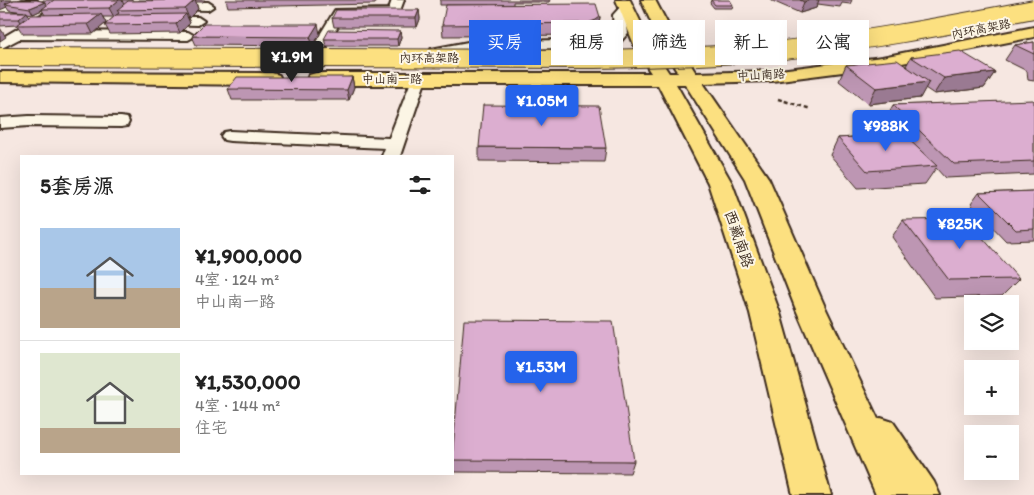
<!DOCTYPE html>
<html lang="zh">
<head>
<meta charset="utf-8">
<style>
	body { margin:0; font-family:Itim,"LXGW WenKai TC",sans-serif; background:#f6f6f6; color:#222; height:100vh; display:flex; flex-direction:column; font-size:19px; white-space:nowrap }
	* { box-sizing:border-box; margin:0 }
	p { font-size:16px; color:#767676 }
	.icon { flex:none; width:28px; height:28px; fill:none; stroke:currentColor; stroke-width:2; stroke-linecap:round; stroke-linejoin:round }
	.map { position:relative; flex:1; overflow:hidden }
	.details { position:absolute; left:20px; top:155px; width:434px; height:320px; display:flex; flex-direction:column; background:#fff; border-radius:0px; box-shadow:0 5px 20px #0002 }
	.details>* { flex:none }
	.guide { position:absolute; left:469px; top:20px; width:475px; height:45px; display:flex; gap:10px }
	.controls { position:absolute; left:964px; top:295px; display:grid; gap:10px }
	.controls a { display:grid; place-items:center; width:55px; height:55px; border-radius:0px; background:#fff; box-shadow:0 5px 20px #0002; font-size:25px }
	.price { position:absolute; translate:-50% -42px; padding:0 11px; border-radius:5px; background:#2563eb; color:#fff; font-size:16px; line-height:32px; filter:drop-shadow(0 1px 2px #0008) }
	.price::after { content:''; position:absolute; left:50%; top:30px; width:15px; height:11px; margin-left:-8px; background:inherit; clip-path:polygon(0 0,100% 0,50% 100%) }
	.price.on { background:#222; color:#fff }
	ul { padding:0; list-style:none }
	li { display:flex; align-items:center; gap:15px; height:125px; padding:0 20px }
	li+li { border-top:1px solid #e0e0e0 }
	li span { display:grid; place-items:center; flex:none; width:140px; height:100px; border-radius:0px; color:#555 }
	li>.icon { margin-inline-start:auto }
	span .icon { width:60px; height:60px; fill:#fffc; stroke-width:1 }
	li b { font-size:21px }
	h2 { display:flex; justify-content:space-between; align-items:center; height:60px; padding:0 20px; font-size:21px }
	.chip { padding:0 18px; border-radius:0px; background:#fff; box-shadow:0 5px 20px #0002; font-size:18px; line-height:45px }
	.chip.on { background:#2563eb; color:#fff }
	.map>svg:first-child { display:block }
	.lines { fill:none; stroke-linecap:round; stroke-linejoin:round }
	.minor-casing { stroke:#3b2a1e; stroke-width:4 }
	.major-casing { stroke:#3b2a1e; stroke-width:4 }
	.path { stroke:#3b2a1e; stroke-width:2.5; stroke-dasharray:4 3; stroke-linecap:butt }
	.minor { fill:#fcf5e5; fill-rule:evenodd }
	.major { fill:#fce080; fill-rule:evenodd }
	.highway-bridge-casing { stroke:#3b2a1e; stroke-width:20; stroke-linecap:butt }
	.highway-bridge { stroke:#fce080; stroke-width:18 }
	.wall { fill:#bd96b3; stroke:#3b2a1e; fill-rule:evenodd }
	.shaded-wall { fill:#9a7a92; stroke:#3b2a1e }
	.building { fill:#dcaed0; stroke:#3b2a1e }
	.labels { text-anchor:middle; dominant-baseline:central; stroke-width:4; stroke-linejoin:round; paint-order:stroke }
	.far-street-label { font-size:12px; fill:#3b2a1e; stroke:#fcf5e5 }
	.street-label { font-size:15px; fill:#3b2a1e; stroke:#fcf5e5 }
</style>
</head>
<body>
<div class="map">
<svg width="1034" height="495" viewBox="0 0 1034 495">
	<rect width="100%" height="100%" fill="#f6e7e1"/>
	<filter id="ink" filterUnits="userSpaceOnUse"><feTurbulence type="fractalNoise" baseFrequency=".02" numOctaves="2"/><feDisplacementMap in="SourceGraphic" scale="10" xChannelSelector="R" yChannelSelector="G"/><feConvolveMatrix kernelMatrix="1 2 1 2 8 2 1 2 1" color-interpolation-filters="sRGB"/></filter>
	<g filter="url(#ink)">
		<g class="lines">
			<g class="minor-casing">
				<path id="minor" d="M 21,0 L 37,0 L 35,3 L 0,17 L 0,9 Z
					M 392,0 L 404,0 L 398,16 L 343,17 L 322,54 L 312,54 L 310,51 L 335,10 L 389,9 Z
					M 169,2 L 208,2 L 214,6 L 208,10 L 165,9 L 163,6 Z
					M 626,4 L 632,8 L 625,16 L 628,33 L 617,46 L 612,47 L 468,50 L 436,56 L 429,52 L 431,49 L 468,42 L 608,39 L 614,32 L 613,15 L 622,5 Z
					M 46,12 L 52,16 L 50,19 L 31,31 L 188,32 L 195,36 L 188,40 L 19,39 L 0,49 L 0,39 Z
					M 163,17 L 198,17 L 204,21 L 198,25 L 159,24 L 157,21 Z
					M 419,75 L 424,76 L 426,79 L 400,156 L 382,156 L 385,148 L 230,141 L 224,140 L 221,136 L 224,132 L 230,131 L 389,138 L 412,79 L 414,76 Z
					M 29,116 L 121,117 L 127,118 L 129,122 L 127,126 L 121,127 L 29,126 L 0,128 L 0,118 Z"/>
			</g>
			<g class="major-casing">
				<path id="major" d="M 616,0 L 630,0 L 655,52 L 669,73 L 678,73 L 665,53 L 641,0 L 655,0 L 683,53 L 696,73 L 772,71 L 882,57 L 1034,27 L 1034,37 L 882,67 L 772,81 L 703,83 L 769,179 L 825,307 L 878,419 L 881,418 L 893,422 L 934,482 L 940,495 L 876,495 L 795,307 L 745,179 L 685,84 L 676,84 L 732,183 L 780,313 L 831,495 L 793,495 L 750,313 L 708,183 L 658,85 L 316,85 L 309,83 L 307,79 L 309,75 L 316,73 L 651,73 L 637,52 Z
					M 0,72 L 272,73 L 279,75 L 281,79 L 279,83 L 272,85 L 0,82 Z"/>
			</g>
			<path class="path" d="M 778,99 L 811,109"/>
			<use href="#minor" class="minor"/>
			<use href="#major" class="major"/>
			<g class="highway-bridge-casing">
				<path id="highway-bridge" d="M 0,57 L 594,59 C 651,58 708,57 765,52 C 855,43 945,26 1034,9"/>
			</g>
			<use href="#highway-bridge" class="highway-bridge"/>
		</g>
		<path class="wall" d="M 0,0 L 43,1 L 43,0 L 132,0 L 131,1 L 138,1 L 138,0 L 205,0 L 203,2 L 196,2 L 198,9 L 188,18 L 190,23 L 180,33 L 110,34 L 105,25 L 114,17 L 103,17 L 106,23 L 93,34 L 23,34 L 17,25 L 0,26 L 0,12 L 24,12 L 9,10 L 7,7 ZM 42,10 L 45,15 L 29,16 L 27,13 L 33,14 Z
			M 226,0 L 376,0 L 375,4 L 228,7 Z
			M 440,0 L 550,0 L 549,2 L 513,2 L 513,5 L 600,17 L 598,28 L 595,32 L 587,35 L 443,36 L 442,25 L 489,5 L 440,5 Z
			M 711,0 L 733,5 L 732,8 L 714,8 L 710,3 Z
			M 770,0 L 852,0 L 850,4 L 842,3 L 840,7 L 818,4 L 816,8 L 800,13 Z
			M 419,10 L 420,19 L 417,27 L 334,27 L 332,18 Z
			M 400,31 L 401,37 L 398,46 L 326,46 L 324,39 Z
			M 320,34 L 313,46 L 196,45 L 192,36 Z
			M 1034,42 L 1034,81 L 1028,80 L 1027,71 L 1005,60 L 1015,45 Z
			M 911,57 L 995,72 L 984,88 L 934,94 L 925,88 L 920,98 L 868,104 L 839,81 L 846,65 L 906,66 Z
			M 352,77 L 354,87 L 349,100 L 232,100 L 228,89 Z
			M 1034,101 L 1034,174 L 945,178 L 936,168 L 925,184 L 858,188 L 830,155 L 838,138 L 903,134 L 886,118 L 893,105 Z
			M 479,147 L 606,148 L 604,162 L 479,161 Z
			M 1034,191 L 1034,240 L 1006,241 L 971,204 L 979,193 Z
			M 903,220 L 1019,279 L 1002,296 L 935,298 L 892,237 Z
			M 452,453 L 634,461 L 630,473 L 454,472 L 452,463 Z"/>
		<path class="shaded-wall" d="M 5,0 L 17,0 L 5,4 L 7,7 L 0,10 L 0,2 Z
			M 119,0 L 122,0 L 125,8 L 117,10 L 119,13 L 114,17 L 109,8 Z
			M 195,0 L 198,9 L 189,18 L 185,9 Z
			M 810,0 L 819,0 L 816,8 L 800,13 L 804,2 Z
			M 45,2 L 48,8 L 42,9 L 42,10 L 33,14 L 30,8 Z
			M 419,10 L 420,19 L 417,27 L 416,18 Z
			M 27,12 L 31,19 L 23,25 L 19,19 Z
			M 101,14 L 106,23 L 93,34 L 88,24 Z
			M 186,14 L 190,23 L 180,33 L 176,24 Z
			M 600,17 L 598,28 L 595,32 L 587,35 L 588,23 Z
			M 318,24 L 320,34 L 313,46 L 310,37 Z
			M 0,28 L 6,37 L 0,41 Z
			M 400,31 L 401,37 L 398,46 L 397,39 Z
			M 995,72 L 984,88 L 934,94 L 944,78 Z
			M 352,77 L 354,87 L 349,100 L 347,90 Z
			M 929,82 L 920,98 L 868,104 L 876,88 Z"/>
		<path class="building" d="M 14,0 L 37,0 L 45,2 L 30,8 L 5,4 Z
			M 54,0 L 119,0 L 109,8 L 42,9 Z
			M 195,0 L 185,9 L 117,10 L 128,1 Z
			M 711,0 L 730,0 L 733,5 L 715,5 Z
			M 800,0 L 810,0 L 804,2 Z
			M 596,4 L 600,17 L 596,20 L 588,23 L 442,25 L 446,5 Z
			M 336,10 L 419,10 L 416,18 L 332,18 Z
			M 0,12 L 27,12 L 19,19 L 0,19 Z
			M 101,14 L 88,24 L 17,25 L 31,15 Z
			M 186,14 L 176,24 L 105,25 L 116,15 Z
			M 204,24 L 318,24 L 310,37 L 192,36 Z
			M 329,30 L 400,31 L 397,39 L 324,39 Z
			M 1034,42 L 1034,54 L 1015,45 Z
			M 960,51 L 995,72 L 944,78 L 911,57 Z
			M 897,60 L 929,82 L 876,88 L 846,65 Z
			M 237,77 L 352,77 L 347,90 L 228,89 Z
			M 1033,100 L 1034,101 L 1034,161 L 954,164 L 893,105 Z
			M 483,105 L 599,106 L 606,148 L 479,147 Z
			M 903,134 L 937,166 L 867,171 L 838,138 Z
			M 1034,191 L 1034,229 L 1016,230 L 979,193 Z
			M 966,219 L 1019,279 L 949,280 L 903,220 Z
			M 464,320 L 613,321 L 634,461 L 452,460 Z"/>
	</g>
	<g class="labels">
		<g class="far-street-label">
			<text transform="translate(981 29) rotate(-11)">内环高架路</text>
			<text x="429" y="58">内环高架路</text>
			<text transform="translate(761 75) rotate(-3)">中山南路</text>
			<text x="392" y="79">中山南一路</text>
		</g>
		<g class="street-label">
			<text transform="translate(739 239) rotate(71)">西藏南路</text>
		</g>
	</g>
</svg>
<div class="controls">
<a><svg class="icon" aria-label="layers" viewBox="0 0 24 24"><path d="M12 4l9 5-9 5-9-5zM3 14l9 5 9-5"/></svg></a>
<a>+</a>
<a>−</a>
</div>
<b class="price on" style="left:292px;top:83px">¥1.9M</b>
<b class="price" style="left:542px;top:127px">¥1.05M</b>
<b class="price" style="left:886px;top:152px">¥988K</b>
<b class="price" style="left:960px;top:250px">¥825K</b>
<b class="price" style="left:541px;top:393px">¥1.53M</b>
<div class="guide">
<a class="chip on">买房</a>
<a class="chip">租房</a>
<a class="chip">筛选</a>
<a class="chip">新上</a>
<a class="chip">公寓</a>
</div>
<section class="details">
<h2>5套房源<svg class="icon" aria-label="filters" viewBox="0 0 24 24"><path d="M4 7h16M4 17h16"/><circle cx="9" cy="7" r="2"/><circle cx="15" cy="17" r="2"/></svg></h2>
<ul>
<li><span style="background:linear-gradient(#a9c7e8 60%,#b9a48a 0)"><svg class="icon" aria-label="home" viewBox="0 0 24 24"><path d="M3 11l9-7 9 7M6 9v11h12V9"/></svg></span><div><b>¥1,900,000</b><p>4室 · 124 m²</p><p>中山南一路</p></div></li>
<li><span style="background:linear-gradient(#dfe7d0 75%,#b9a48a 0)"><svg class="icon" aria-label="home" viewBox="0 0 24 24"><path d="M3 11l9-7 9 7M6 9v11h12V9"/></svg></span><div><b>¥1,530,000</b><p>4室 · 144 m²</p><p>住宅</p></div></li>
</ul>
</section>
</div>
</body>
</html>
